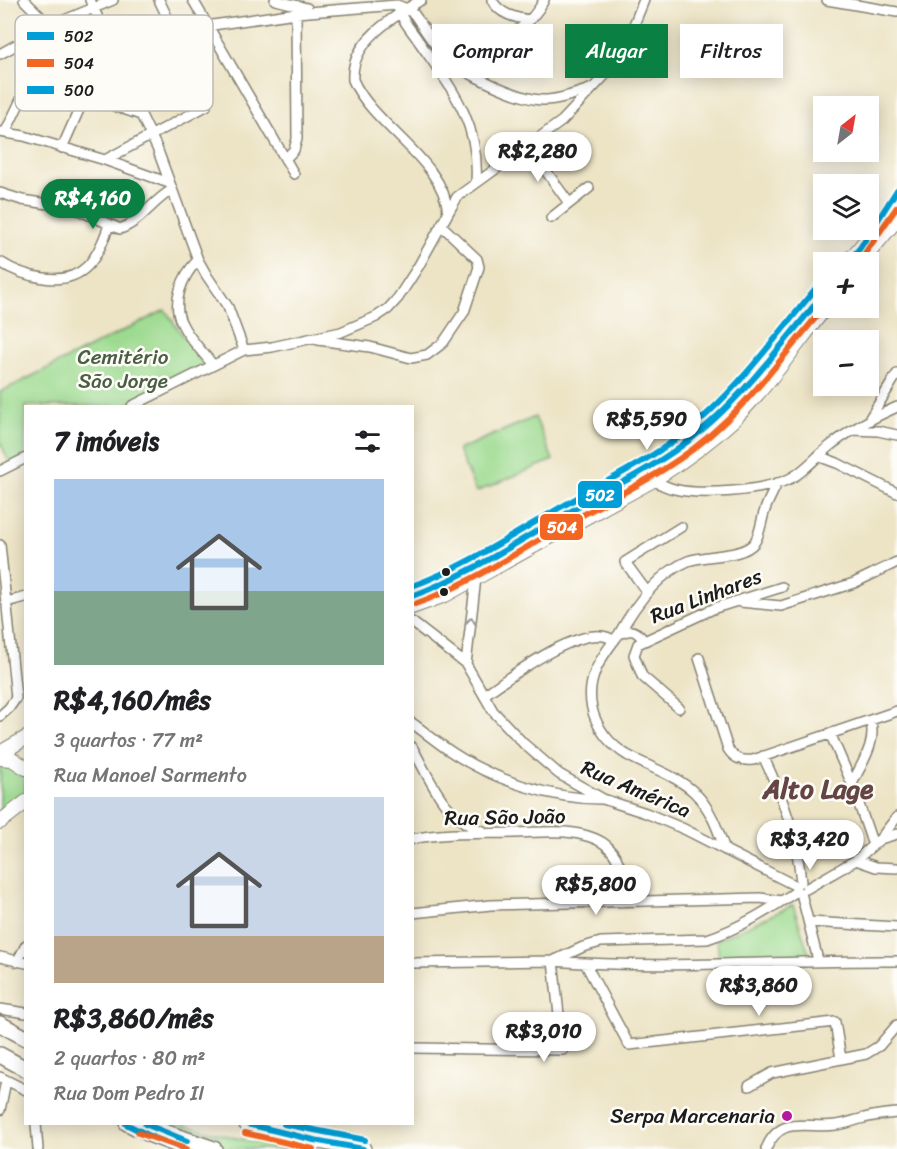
<!DOCTYPE html>
<html lang="pt">
<head>
<meta charset="utf-8">
<style>
	body { margin:0; font-family:Sriracha,sans-serif; background:#f2f2f2; color:#202124; height:100vh; display:flex; flex-direction:column; font-size:22px; white-space:nowrap }
	* { box-sizing:border-box; margin:0 }
	p { font-size:20px; color:#757577 }
	.icon { flex:none; width:33px; height:33px; fill:none; stroke:currentColor; stroke-width:2; stroke-linecap:round; stroke-linejoin:round }
	.map { position:relative; flex:1; overflow:hidden }
	.details { position:absolute; left:24px; top:405px; width:390px; height:720px; display:flex; flex-direction:column; background:#fff; border-radius:0px; box-shadow:0 3px 15px #0003 }
	.details>* { flex:none }
	.banner { position:absolute; left:432px; top:24px; width:375px; height:54px; display:flex; gap:12px }
	.needle { width:39px; rotate:31deg }
	.buttons { position:absolute; left:813px; top:96px; display:grid; gap:12px }
	.buttons a { display:grid; place-items:center; width:66px; height:66px; border-radius:0px; background:#fff; box-shadow:0 3px 15px #0003; font-size:30px }
	.price { position:absolute; translate:-50% -51px; padding:0 14px; border-radius:21px; background:#fff; color:#222; font-size:20px; line-height:39px; filter:drop-shadow(0 2px 3px #0008) }
	.price::after { content:''; position:absolute; left:50%; top:36px; width:18px; height:14px; margin-left:-9px; background:inherit; clip-path:polygon(0 0,100% 0,50% 100%) }
	.price.current { background:#0b8043; color:#fff }
	ul { padding:0; list-style:none }
	li { display:grid; align-content:center; gap:12px; height:318px; padding:0 30px }
	li span { display:grid; place-items:center; height:186px; border-radius:0px; color:#555 }
	li>.icon { margin-inline-start:auto }
	span .icon { width:108px; height:108px; fill:#fffc; stroke-width:1 }
	li b { font-size:26px }
	h2 { display:flex; justify-content:space-between; align-items:center; height:72px; padding:0 30px; font-size:26px }
	.tag { padding:0 21px; border-radius:0px; background:#fff; box-shadow:0 3px 15px #0003; font-size:21px; line-height:54px }
	.tag.current { background:#0b8043; color:#fff }
	.map>svg:first-child { display:block }
	.green { fill:#9cda8f; stroke:#5c7b56; stroke-width:1.5 }
	.lines { fill:none; stroke-linecap:round; stroke-linejoin:round }
	.minor-casing { stroke:#848071; stroke-width:12 }
	.tertiary-casing { stroke:#848071; stroke-width:15 }
	.secondary-casing { stroke:#848071; stroke-width:16 }
	.primary-casing { stroke:#848071; stroke-width:18 }
	.minor { stroke:#fff; stroke-width:9 }
	.tertiary { stroke:#fff; stroke-width:12 }
	.secondary { stroke:#fff; stroke-width:14 }
	.primary { stroke:#fff; stroke-width:15 }
	.bus-1-casing { stroke:#fdfcf7; stroke-width:10 }
	.bus-2-casing { stroke:#fdfcf7; stroke-width:10 }
	.bus-3-casing { stroke:#fdfcf7; stroke-width:10 }
	.bus-1 { stroke:#009ed6; stroke-width:6 }
	.bus-2 { stroke:#f26522; stroke-width:6 }
	.bus-3 { stroke:#009ed6; stroke-width:6 }
	.oneway { stroke:#999 }
	.bus-dot { fill:#1c1c1c; stroke:#fdfcf7; stroke-width:2 }
	.poi-dot { fill:#b5179e; stroke:#fdfcf7; stroke-width:2 }
	.labels { text-anchor:middle; dominant-baseline:central; stroke-width:5; stroke-linejoin:round; paint-order:stroke }
	.park-label { font-size:21px; fill:#495e44; stroke:#fdfcf7 }
	.street-label { font-size:21px; fill:#1c1c1c; stroke:#fdfcf7 }
	.poi-label { font-size:21px; fill:#1c1c1c; stroke:#fdfcf7; text-anchor:end }
	.district-label { font-size:27px; font-weight:bold; fill:#644544; stroke:#fdfcf7 }
	.key { fill:#fdfcf7; stroke:#bab9b5; stroke-width:1.5 }
	.key-label { font-size:16px; fill:#1c1c1c }
	.line-badge { stroke:#fdfcf7; stroke-width:2 }
	.badge-label { font-size:16px; text-anchor:middle; font-weight:bold; fill:#fff }
</style>
</head>
<body>
<div class="map">
<svg width="897" height="1149" viewBox="0 0 897 1149">
	<rect width="100%" height="100%" fill="#fdfcf7"/>
	<filter id="ink" filterUnits="userSpaceOnUse"><feTurbulence type="fractalNoise" baseFrequency=".0167" numOctaves="2"/><feDisplacementMap in="SourceGraphic" scale="12" xChannelSelector="R" yChannelSelector="G"/><feConvolveMatrix kernelMatrix="1 2 1 2 8 2 1 2 1" color-interpolation-filters="sRGB"/></filter>
	<filter id="wash" filterUnits="userSpaceOnUse"><feTurbulence type="fractalNoise" baseFrequency=".008" numOctaves="4" result="noise"/><feDisplacementMap in="SourceGraphic" scale="24" xChannelSelector="R" yChannelSelector="G"/><feGaussianBlur stdDeviation="1.35" result="paint"/><feColorMatrix in="noise" values="0 0 0 0 0 0 0 0 0 0 0 0 0 0 0 0 0 1.4 0 .05"/><feComposite in="paint" operator="in"/></filter>
	<g filter="url(#wash)">
		<rect width="100%" height="100%" fill="#ede4c6"/>
		<path class="green" d="M 165,310 L 205,367 L 126,406 L 26,406 L 25,456 L 10,464 L 0,442 L 0,392 Z
			M 535,417 L 553,460 L 476,492 L 458,450 Z
			M 0,763 L 5,763 L 24,774 L 25,776 L 25,796 L 0,814 Z
			M 793,905 L 810,957 L 719,959 L 717,940 Z
			M 144,1124 L 181,1124 L 231,1137 L 293,1149 L 222,1149 Z"/>
	</g>
	<g filter="url(#ink)">
		<g class="lines">
			<g class="minor-casing">
				<path id="minor" d="M 90,0 L 141,115 L 157,148 L 198,260 L 207,276 L 228,307 L 244,350
					M 193,0 L 294,174
					M 275,0 L 307,8
					M 421,0 C 393,17 350,42 353,80 C 373,126 444,160 448,213
					M 492,0 C 499,14 515,18 530,20
					M 827,0 L 897,12
					M 398,8 C 402,21 413,32 420,43 C 452,89 480,123 476,182
					M 206,26 L 296,13 L 397,5 L 407,9 L 414,14 C 424,28 434,46 447,58 C 463,73 522,101 544,100 C 560,100 577,93 593,88
					M 0,54 L 50,26 L 113,0
					M 457,65 C 488,48 528,33 544,0
					M 85,96 L 141,115
					M 0,132 L 24,136 L 105,160 L 169,183
					M 5,133 L 52,35 L 50,26 L 24,0
					M 528,146 L 569,203
					M 62,148 L 109,42
					M 285,159 L 294,150 L 297,139 L 296,13
					M 105,160 L 206,106 L 172,27 L 159,0
					M 0,193 L 22,200 L 74,208 L 120,229 C 141,222 153,200 172,190
					M 551,218 L 589,188
					M 198,260 C 182,276 171,303 182,324 C 189,339 203,352 213,365
					M 0,262 C 14,271 27,276 44,278 C 84,284 98,258 109,225
					M 318,340 L 370,347 L 411,358 L 427,355 L 443,343 L 464,312 L 479,267 L 477,259 L 441,225
					M 132,406 L 244,350 L 272,347 L 341,332 L 376,317 L 388,309 L 398,298 L 418,267 L 457,197 L 562,121 L 609,71 L 627,42 L 644,0
					M 870,418 L 897,374
					M 853,430 L 878,431 L 897,435
					M 818,456 L 837,463 L 897,493
					M 0,471 L 26,458
					M 653,480 C 660,484 666,487 674,489 C 702,496 760,491 787,480 C 802,474 814,459 826,449 C 848,431 872,418 897,407
					M 0,545 L 6,602 L 26,597
					M 647,592 L 625,562 L 681,527
					M 740,602 L 781,606 L 854,583 L 897,562
					M 412,622 L 466,664 L 493,711 L 524,744 L 559,774 L 603,799 L 646,813 L 684,829 L 796,886
					M 619,634 C 635,605 657,574 688,561 C 706,554 742,558 754,543 C 760,535 761,522 764,513 C 767,502 773,493 777,483
					M 643,640 C 637,630 630,628 619,634 C 610,646 600,658 595,672 C 582,705 599,738 627,755 C 650,768 676,775 695,793 C 711,809 718,830 725,850
					M 699,658 L 728,749 C 734,759 742,761 753,760 L 897,711
					M 466,664 L 476,578
					M 484,695 C 506,680 588,617 614,641
					M 679,708 L 642,676 L 634,655 L 638,644 L 715,608 L 782,587
					M 0,716 L 9,708 L 16,698 L 7,607
					M 412,723 C 426,733 439,744 453,753 C 494,780 552,799 601,799
					M 830,733 L 852,784 L 873,845
					M 412,747 C 430,779 445,820 483,831
					M 763,756 C 783,798 797,836 801,882
					M 852,784 C 861,764 878,742 870,720
					M 412,839 C 446,832 480,834 514,833 C 533,833 554,830 574,833 C 586,835 599,838 608,847 C 624,862 622,882 622,902
					M 880,839 L 897,834
					M 856,860 L 876,867 L 897,868
					M 806,889 L 856,860 L 880,839 L 897,817
					M 801,893 L 818,960
					M 412,913 L 491,905 L 760,898 L 782,901
					M 809,922 L 897,927
					M 0,957 L 26,963
					M 17,962 L 26,945
					M 412,963 L 553,961 L 583,947 L 601,942 L 707,939 C 739,929 770,909 797,891
					M 585,963 L 629,1045 L 835,1022 L 841,1059
					M 0,1009 L 26,1013
					M 412,1048 L 563,1050 L 553,961 C 667,970 782,960 897,961
					M 0,1077 L 26,1090
					M 749,1086 L 772,1073 L 866,1054 L 879,1046 L 897,1025
					M 0,1110 L 6,1081
					M 36,1124 L 38,1149
					M 766,1149 C 780,1114 807,1129 836,1125 C 846,1124 855,1120 864,1118 C 875,1115 886,1114 897,1113"/>
			</g>
			<g class="tertiary-casing">
				<path id="tertiary" d="M 126,1124 L 152,1137 L 184,1149"/>
			</g>
			<g class="secondary-casing">
				<path id="secondary" d="M 848,262 L 897,203
					M 861,262 L 897,219
					M 412,596 C 461,580 505,549 549,524 C 597,495 649,473 693,438 C 744,397 782,342 824,293
					M 412,607 L 445,595 L 653,480 C 682,462 709,442 734,419 C 768,385 796,345 825,308
					M 0,753 L 26,738
					M 0,758 L 12,759 L 26,768
					M 0,822 L 26,802"/>
			</g>
			<g class="primary-casing">
				<path id="primary" d="M 0,1024 L 26,1038
					M 0,1055 L 26,1069
					M 141,1124 L 214,1149
					M 247,1124 L 314,1140 L 363,1149"/>
			</g>
			<use href="#minor" class="minor"/>
			<use href="#tertiary" class="tertiary"/>
			<use href="#secondary" class="secondary"/>
			<use href="#primary" class="primary"/>
			<g class="bus-1-casing">
				<path id="bus-1" d="M 848,262 L 860,248 L 897,190
					M 412,596 C 467,576 515,543 566,514 C 616,485 669,461 712,421 C 754,383 787,337 824,294
					M 126,1124 L 152,1137 L 184,1149
					M 247,1124 L 314,1140 L 363,1149"/>
			</g>
			<g class="bus-2-casing">
				<path id="bus-2" d="M 859,262 L 897,207
					M 415,604 C 471,584 520,550 572,521 C 623,492 676,468 718,428 C 758,392 789,348 824,308
					M 138,1133 L 186,1149
					M 245,1133 L 313,1149"/>
			</g>
			<g class="bus-3-casing">
				<path id="bus-3" d="M 412,586 C 465,567 512,535 561,507 C 611,478 664,454 707,414 C 748,376 781,330 817,287
					M 145,1124 L 187,1141
					M 284,1124 L 365,1140"/>
			</g>
			<use href="#bus-1" class="bus-1"/>
			<use href="#bus-2" class="bus-2"/>
			<use href="#bus-3" class="bus-3"/>
		</g>
		<defs><path id="oneway-chevron" d="M-2-3.5L2.5 0L-2 3.5" fill="none" stroke-width="1.6" stroke-linecap="round" stroke-linejoin="round" transform="scale(1.5)"/></defs>
		<use class="oneway" href="#oneway-chevron" transform="translate(471 621) rotate(-83)"/>
	</g>
	<g class="bus-dot">
		<circle cx="446" cy="572" r="5"/>
		<circle cx="444" cy="592" r="5"/>
	</g>
	<circle class="poi-dot" cx="787" cy="1116" r="6"/>
	<g class="labels">
		<g class="park-label">
			<text x="123" y="357">Cemitério<tspan x="123" dy="24">São Jorge</tspan></text>
		</g>
		<g class="street-label">
			<text transform="translate(706 596) rotate(-21)">Rua Linhares</text>
			<text transform="translate(636 789) rotate(23)">Rua América</text>
			<text transform="translate(505 817) rotate(-1)">Rua São João</text>
		</g>
		<g class="poi-label">
			<text x="775" y="1116">Serpa Marcenaria</text>
		</g>
		<g class="district-label">
			<text x="818" y="789">Alto Lage</text>
		</g>
	</g>
	<rect x="15" y="15" width="198" height="96" rx="9" class="key"/>
	<rect x="27" y="32" width="27" height="8" fill="#009ed6"/>
	<rect x="27" y="59" width="27" height="8" fill="#f26522"/>
	<rect x="27" y="86" width="27" height="8" fill="#009ed6"/>
	<g class="key-label">
		<text x="64" y="42">502</text>
		<text x="64" y="69">504</text>
		<text x="64" y="96">500</text>
	</g>
	<g class="line-badge">
		<rect x="577" y="480" width="46" height="29" rx="6" fill="#009ed6"/>
		<rect x="539" y="513" width="45" height="28" rx="6" fill="#f26522"/>
	</g>
	<g class="badge-label">
		<text x="600" y="501">502</text>
		<text x="562" y="533">504</text>
	</g>
</svg>
<div class="buttons">
<a><svg class="needle" viewBox="-14 -14 28 28"><path d="M0-13l5 13h-10z" fill="#e53935"/><path d="M0 13l5-13h-10z" fill="#757577"/></svg></a>
<a><svg class="icon" aria-label="layers" viewBox="0 0 24 24"><path d="M12 4l9 5-9 5-9-5zM3 14l9 5 9-5"/></svg></a>
<a>+</a>
<a>−</a>
</div>
<b class="price" style="left:538px;top:183px">R$2,280</b>
<b class="price current" style="left:93px;top:230px">R$4,160</b>
<b class="price" style="left:647px;top:451px">R$5,590</b>
<b class="price" style="left:810px;top:871px">R$3,420</b>
<b class="price" style="left:596px;top:916px">R$5,800</b>
<b class="price" style="left:759px;top:1017px">R$3,860</b>
<b class="price" style="left:544px;top:1063px">R$3,010</b>
<div class="banner">
<a class="tag">Comprar</a>
<a class="tag current">Alugar</a>
<a class="tag">Filtros</a>
</div>
<section class="details">
<h2>7 imóveis<svg class="icon" aria-label="filters" viewBox="0 0 24 24"><path d="M4 7h16M4 17h16"/><circle cx="9" cy="7" r="2"/><circle cx="15" cy="17" r="2"/></svg></h2>
<ul>
<li><span style="background:linear-gradient(#a9c7e8 60%,#7fa58c 0)"><svg class="icon" aria-label="home" viewBox="0 0 24 24"><path d="M3 11l9-7 9 7M6 9v11h12V9"/></svg></span><div><b>R$4,160/mês</b><p>3 quartos · 77 m²</p><p>Rua Manoel Sarmento</p></div></li>
<li><span style="background:linear-gradient(#c9d6e8 75%,#b9a48a 0)"><svg class="icon" aria-label="home" viewBox="0 0 24 24"><path d="M3 11l9-7 9 7M6 9v11h12V9"/></svg></span><div><b>R$3,860/mês</b><p>2 quartos · 80 m²</p><p>Rua Dom Pedro II</p></div></li>
</ul>
</section>
</div>
</body>
</html>
